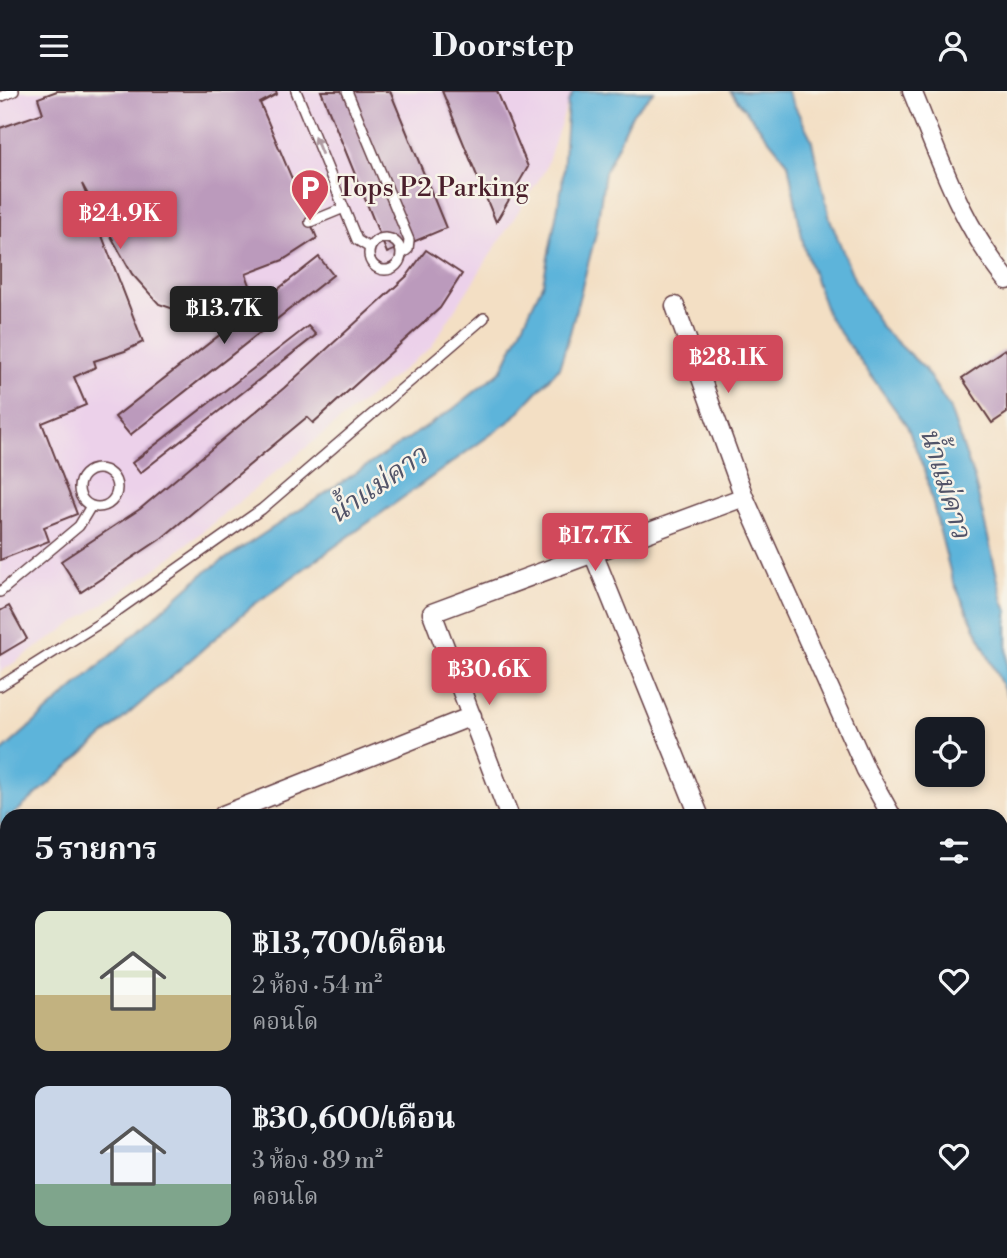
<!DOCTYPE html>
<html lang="th">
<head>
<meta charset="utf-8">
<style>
	body { margin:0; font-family:"Libre Bodoni","Noto Serif Thai",serif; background:#242831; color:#f1f3f6; height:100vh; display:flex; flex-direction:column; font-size:26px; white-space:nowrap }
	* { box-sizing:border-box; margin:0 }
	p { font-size:23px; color:#9ea1a6 }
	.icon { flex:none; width:38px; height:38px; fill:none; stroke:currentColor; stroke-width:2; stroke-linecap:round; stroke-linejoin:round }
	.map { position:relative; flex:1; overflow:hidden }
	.details { position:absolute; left:0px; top:718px; width:1008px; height:450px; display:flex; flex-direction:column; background:#171b24; border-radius:21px 21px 0 0; box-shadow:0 4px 10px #0003 }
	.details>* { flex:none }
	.controls { position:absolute; left:915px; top:626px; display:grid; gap:14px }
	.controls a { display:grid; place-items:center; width:70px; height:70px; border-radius:14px; background:#171b24; box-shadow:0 4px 10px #0003; font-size:35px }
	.price { position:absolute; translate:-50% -60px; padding:0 16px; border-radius:7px; background:#d1495b; color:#fff; font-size:23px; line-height:46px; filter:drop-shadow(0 2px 4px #0008) }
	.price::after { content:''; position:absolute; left:50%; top:42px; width:21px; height:16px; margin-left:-10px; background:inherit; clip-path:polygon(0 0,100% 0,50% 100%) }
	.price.current { background:#222; color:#fff }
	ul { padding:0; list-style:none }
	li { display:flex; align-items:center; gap:21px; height:175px; padding:0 35px }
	li span { display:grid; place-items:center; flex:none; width:196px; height:140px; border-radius:14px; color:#555 }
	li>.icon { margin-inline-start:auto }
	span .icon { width:84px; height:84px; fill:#fffc; stroke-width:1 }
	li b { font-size:30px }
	h2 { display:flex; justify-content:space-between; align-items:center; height:84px; padding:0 35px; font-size:30px }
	header { display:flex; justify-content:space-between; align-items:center; height:91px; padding:0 35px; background:#171b24; font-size:32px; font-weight:800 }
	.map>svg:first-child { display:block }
	.built { fill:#ecd1ea }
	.water { fill:#5db4da; stroke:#546a82; stroke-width:2 }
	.building { fill:#bb9abc }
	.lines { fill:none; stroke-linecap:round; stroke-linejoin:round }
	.lane-casing { stroke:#633c42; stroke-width:12 }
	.street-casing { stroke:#633c42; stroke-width:21 }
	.lane { stroke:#fff; stroke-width:9 }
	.street { stroke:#fff; stroke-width:18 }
	.oneway { fill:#ae9aa0 }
	.labels { text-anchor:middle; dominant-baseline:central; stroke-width:5; stroke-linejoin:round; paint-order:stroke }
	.poi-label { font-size:26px; fill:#4a1f2b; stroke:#f7f3e8; text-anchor:start }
	.water-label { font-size:28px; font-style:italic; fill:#515368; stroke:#f7f3e8 }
</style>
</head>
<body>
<header><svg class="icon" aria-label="menu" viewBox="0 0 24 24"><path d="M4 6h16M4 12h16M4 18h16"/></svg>Doorstep<svg class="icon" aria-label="person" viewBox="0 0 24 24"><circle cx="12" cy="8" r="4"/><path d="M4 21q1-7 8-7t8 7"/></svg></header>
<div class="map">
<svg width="1007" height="1167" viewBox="0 0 1007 1167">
	<rect width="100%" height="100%" fill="#f7f3e8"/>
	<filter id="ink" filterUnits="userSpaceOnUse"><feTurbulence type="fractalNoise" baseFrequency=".0143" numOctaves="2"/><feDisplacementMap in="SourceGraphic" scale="14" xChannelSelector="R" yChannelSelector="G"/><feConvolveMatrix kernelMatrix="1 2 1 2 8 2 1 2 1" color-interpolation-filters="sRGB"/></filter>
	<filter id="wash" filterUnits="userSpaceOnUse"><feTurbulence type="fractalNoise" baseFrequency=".00686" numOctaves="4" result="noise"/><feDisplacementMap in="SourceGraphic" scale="28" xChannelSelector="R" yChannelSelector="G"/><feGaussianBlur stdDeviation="1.57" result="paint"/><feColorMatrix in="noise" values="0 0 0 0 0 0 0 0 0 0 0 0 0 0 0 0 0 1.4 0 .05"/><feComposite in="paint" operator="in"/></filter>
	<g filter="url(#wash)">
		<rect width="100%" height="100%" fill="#f3dfc4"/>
		<path class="built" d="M 0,0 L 574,0 L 568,11 L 545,79 L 431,256 L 157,477 L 0,581 Z"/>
		<path class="water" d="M 574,0 L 654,0 L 633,22 L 605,81 L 596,142 L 570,242 L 559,277 L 511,329 L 252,515 L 13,724 L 7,724 L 7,730 L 0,736 L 0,662 L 204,482 L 453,318 L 502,279 L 543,192 L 562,95 L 568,11 Z
			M 730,0 L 787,0 L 811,47 L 830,128 L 855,190 L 881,236 L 924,277 L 949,316 L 974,387 L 1003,510 L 1007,520 L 1007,605 L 952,488 L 925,381 L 907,335 L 828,225 L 804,156 L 788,72 Z"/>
		<g id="blocks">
			<path class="building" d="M 57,0 L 276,0 L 277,3 L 260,12 L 317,147 L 283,169 L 246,183 L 255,208 L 197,226 L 159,213 L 132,183 L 82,93 L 143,251 L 125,260 L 94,270 L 96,276 L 74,286 L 86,314 L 42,332 L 77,423 L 44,436 L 49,450 L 0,469 L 0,37 L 43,22 L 38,7 Z
				M 321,0 L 390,0 L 446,137 L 387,162 Z
				M 442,0 L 497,0 L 528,76 L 496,131 Z
				M 426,159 L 462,183 L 440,217 L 313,332 L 307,326 L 162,447 L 81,501 L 61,470 L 140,418 L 284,297 L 407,185 Z
				M 319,166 L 333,184 L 130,344 L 115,326 Z
				M 308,235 L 316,244 L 140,382 L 132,372 Z
				M 1005,258 L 1007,261 L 1007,322 L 992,332 L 962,287 Z
				M 9,515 L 27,548 L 0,564 L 0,520 Z
				M 1007,910 L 1007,941 L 1001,943 L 1001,912 Z
				M 0,921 L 7,939 L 7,960 L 0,963 Z
				M 7,986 L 7,1072 L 0,1055 L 0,989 Z
				M 37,1160 L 93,1160 L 95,1167 L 39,1167 Z"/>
		</g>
	</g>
	<g filter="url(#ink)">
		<use href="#blocks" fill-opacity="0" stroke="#633c42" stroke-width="2"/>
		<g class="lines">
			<g class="lane-casing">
				<path id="lane" d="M 296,0 L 357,149 L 370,157
					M 347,0 L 409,149 L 408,158 L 402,163
					M 0,6 L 14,0
					M 310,131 L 344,117
					M369 163a16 16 0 1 1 32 0a16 16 0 1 1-32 0Z
					M79 397a19 19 0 1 1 38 0a19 19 0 1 1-38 0Z
					M 0,501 L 79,435 L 91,415
					M 0,595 L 100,532 L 262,418 L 484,227
					M 0,1059 L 7,1076
					M 41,1160 L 43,1167"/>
			</g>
			<g class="street-casing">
				<path id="street" d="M 912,0 C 940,68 960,131 1007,189
					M 675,215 L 744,406 L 866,679 L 891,724
					M 593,462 L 699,724
					M 223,724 L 472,625
					M 509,724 L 432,522 L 744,406
					M 1001,870 L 1007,878
					M 1001,969 L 1007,966
					M 1001,1146 L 1007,1144
					M 205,1160 L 208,1167
					M 678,1160 L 681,1167
					M 501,1167 L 518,1160
					M 950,1167 L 966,1160"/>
			</g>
			<use href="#lane" class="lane"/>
			<use href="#street" class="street"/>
		</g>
		<defs><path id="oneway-solid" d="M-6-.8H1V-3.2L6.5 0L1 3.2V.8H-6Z" transform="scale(1.75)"/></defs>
		<use class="oneway" href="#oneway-solid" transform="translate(318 54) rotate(-112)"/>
	</g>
	<defs>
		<g id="parking-pin" transform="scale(2.0125)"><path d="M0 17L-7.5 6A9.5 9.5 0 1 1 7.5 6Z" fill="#d1495b" stroke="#f7f3e8"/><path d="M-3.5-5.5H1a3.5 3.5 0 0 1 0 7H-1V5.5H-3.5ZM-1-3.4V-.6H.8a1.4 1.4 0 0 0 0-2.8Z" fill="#fff"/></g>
	</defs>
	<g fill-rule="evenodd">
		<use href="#parking-pin" x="310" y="97"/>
	</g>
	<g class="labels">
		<g class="poi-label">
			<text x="337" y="97">Tops P2 Parking</text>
		</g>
		<g class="water-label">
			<text transform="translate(945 392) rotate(73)">น้ำแม่คาว</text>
			<text transform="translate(378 394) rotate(-35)">น้ำแม่คาว</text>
		</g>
	</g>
</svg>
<div class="controls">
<a><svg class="icon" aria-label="locate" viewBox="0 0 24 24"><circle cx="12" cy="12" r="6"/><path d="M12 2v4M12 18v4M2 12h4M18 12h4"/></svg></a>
</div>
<b class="price" style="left:120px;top:160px">฿24.9K</b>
<b class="price current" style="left:224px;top:255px">฿13.7K</b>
<b class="price" style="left:728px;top:304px">฿28.1K</b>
<b class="price" style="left:595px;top:482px">฿17.7K</b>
<b class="price" style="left:489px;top:616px">฿30.6K</b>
<section class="details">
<h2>5 รายการ<svg class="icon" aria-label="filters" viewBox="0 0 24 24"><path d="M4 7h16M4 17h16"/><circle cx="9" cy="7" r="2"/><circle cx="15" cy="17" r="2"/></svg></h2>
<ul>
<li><span style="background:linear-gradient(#dfe7d0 60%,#c2b280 0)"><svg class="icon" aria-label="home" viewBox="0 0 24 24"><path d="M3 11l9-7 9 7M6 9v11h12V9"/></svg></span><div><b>฿13,700/เดือน</b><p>2 ห้อง · 54 m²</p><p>คอนโด</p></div><svg class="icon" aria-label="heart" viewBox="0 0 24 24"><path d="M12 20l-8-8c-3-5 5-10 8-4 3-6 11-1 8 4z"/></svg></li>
<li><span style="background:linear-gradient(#c9d6e8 70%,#7fa58c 0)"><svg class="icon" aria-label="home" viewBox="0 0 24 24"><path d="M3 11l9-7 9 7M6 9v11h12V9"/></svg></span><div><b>฿30,600/เดือน</b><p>3 ห้อง · 89 m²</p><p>คอนโด</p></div><svg class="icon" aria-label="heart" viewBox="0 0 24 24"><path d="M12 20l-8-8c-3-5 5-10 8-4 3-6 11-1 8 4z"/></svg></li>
</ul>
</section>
</div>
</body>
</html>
